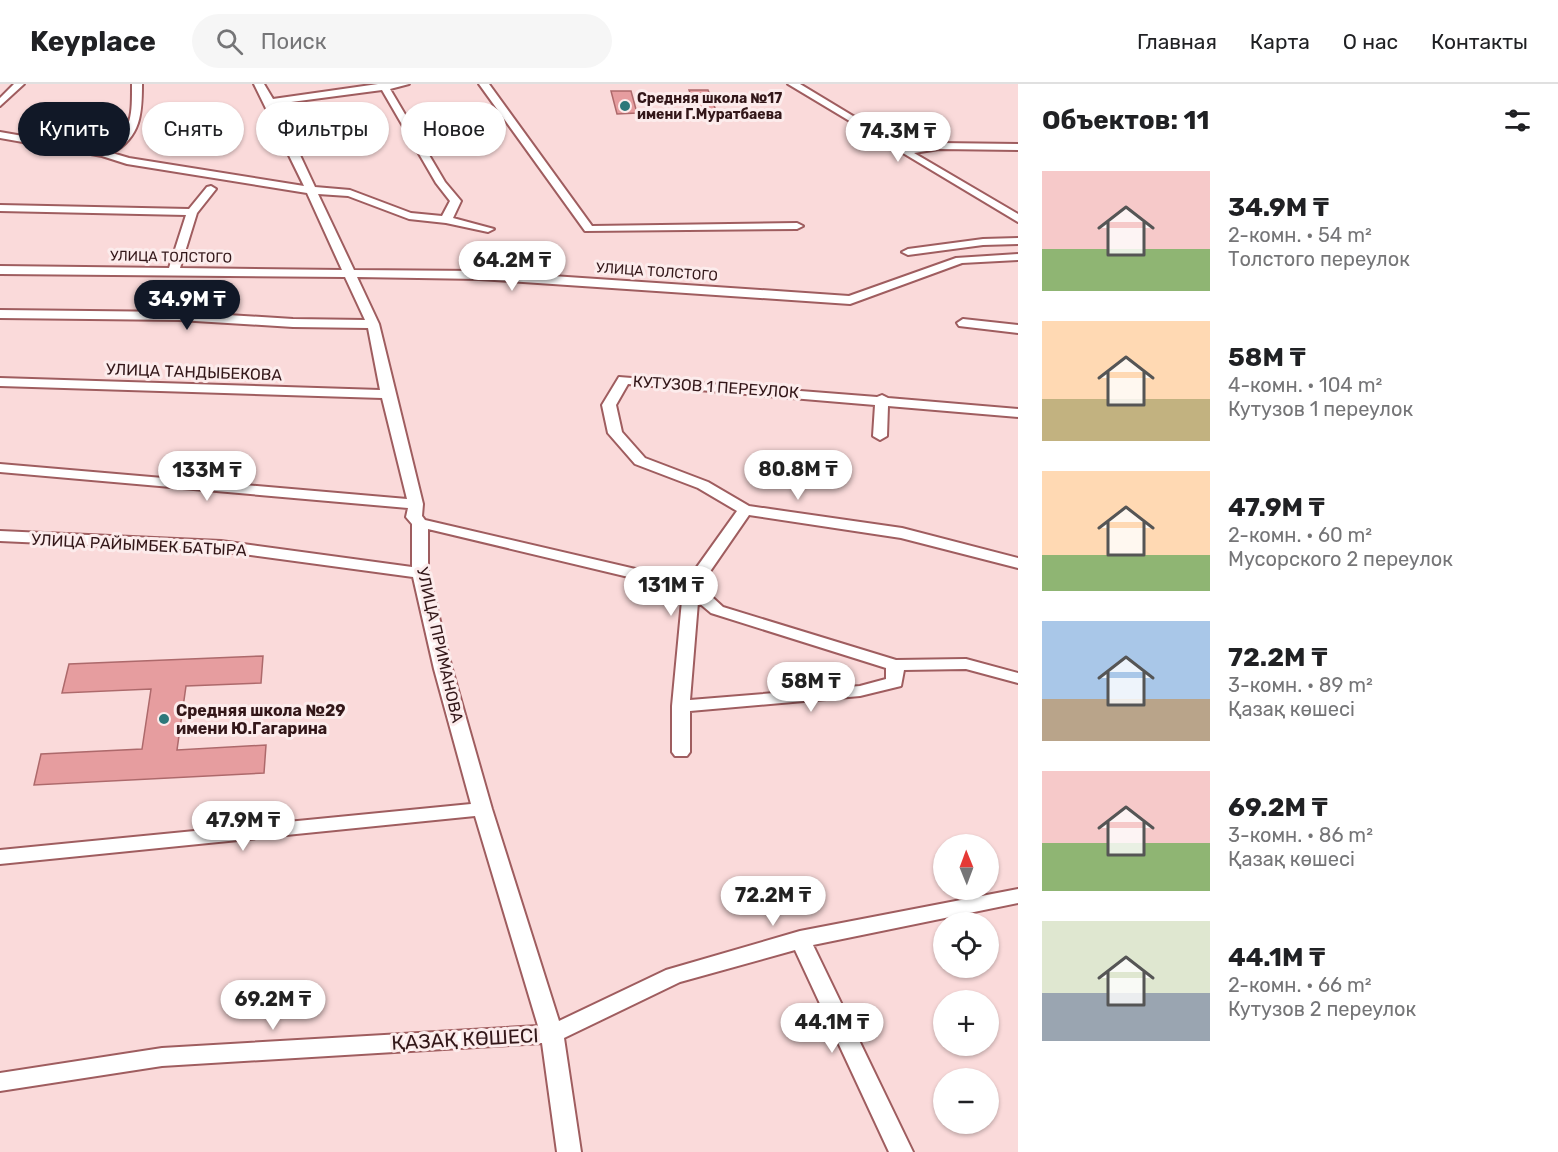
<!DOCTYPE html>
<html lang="ru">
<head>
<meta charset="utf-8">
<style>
	body { margin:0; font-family:Rubik,sans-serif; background:#f6f6f6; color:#202124; height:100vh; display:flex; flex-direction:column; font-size:22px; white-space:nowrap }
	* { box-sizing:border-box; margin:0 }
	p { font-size:20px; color:#757577 }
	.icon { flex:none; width:33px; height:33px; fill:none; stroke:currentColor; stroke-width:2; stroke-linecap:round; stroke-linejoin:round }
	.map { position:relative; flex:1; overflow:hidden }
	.sheet { display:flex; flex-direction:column; background:#fff; width:540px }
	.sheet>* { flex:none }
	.banner { position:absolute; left:18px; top:18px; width:570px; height:54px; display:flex; gap:12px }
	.needle { width:39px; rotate:359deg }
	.buttons { position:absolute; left:933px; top:750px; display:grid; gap:12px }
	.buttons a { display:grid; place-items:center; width:66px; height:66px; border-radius:50%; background:#fff; box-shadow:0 2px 4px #0004; font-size:30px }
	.price { position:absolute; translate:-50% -51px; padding:0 14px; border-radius:21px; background:#fff; color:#222; font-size:20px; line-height:39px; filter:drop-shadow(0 2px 3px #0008) }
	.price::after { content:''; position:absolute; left:50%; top:36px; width:18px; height:14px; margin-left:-9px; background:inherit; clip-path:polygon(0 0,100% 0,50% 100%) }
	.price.active { background:#111827; color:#fff }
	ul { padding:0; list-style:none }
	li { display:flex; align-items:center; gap:18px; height:150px; padding:0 24px }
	li span { display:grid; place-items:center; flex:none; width:168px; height:120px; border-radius:0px; color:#555 }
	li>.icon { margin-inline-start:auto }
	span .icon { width:72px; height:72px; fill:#fffc; stroke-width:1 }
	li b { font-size:26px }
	h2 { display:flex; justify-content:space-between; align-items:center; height:72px; padding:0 24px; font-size:26px }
	.pill { padding:0 21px; border-radius:27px; background:#fff; box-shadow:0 2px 4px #0004; font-size:21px; line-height:54px }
	.pill.active { background:#111827; color:#fff }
	header { display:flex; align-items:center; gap:36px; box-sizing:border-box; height:84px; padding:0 30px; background:#fff; border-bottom:2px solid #e0e0e0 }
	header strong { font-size:28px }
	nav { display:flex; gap:33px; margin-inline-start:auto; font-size:21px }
	.search { width:420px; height:54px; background:#f6f6f6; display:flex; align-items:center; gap:15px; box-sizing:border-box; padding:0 21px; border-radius:33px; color:#757577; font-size:22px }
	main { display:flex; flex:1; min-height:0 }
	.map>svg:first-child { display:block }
	.building { fill:#e69d9f; stroke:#ad696b; stroke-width:1.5 }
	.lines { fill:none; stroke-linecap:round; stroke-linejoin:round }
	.street-casing { stroke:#9f5d5f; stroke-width:4 }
	.street { fill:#fff; fill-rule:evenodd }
	.poi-dot { fill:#2e787a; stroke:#fcecec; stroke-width:2 }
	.labels { text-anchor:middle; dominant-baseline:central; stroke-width:6; stroke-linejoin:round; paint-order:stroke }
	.far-poi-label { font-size:14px; font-weight:bold; fill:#331719; stroke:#fcecec; text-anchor:start }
	.far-street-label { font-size:14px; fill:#331719; stroke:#fcecec }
	.street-label { font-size:16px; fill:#331719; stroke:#fcecec }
	.poi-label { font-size:16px; font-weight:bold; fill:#331719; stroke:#fcecec; text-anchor:start }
	.near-street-label { font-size:20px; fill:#331719; stroke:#fcecec }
</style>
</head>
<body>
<header>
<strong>Keyplace</strong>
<div class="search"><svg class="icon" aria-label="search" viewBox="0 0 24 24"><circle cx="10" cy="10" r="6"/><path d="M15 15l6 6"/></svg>Поиск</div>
<nav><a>Главная</a><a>Карта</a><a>О нас</a><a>Контакты</a></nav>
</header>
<main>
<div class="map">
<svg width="1018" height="1068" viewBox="0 0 1018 1068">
	<rect width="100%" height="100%" fill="#fadada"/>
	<path class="building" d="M 689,6 L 708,6 L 717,29 L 697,29 Z
		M 611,7 L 631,7 L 637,29 L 617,30 Z
		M 263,572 L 261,599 L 186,602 L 177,666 L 266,661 L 264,689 L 34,701 L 41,670 L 142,665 L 151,605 L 62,609 L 69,580 Z"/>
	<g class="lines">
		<g class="street-casing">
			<path id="street" d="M 14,0 L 24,0 L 0,22 L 0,14 Z
				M 132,0 L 142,0 C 142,29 141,53 112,69 L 129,74 L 304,102 L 254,0 L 264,0 L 273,15 L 378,0 L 409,0 L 390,5 L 445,98 L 461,117 L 453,134 L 494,145 L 488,148 L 446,139 L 409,135 L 348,112 L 318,110 L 354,186 L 479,187 L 849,212 L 956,174 L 1018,170 L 1018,176 L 962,179 L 850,220 L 479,195 L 357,193 L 379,240 L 423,420 L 422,432 L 425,436 L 687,497 L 737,427 L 698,404 L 635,380 L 608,349 L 602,321 L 619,293 L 877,313 L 882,311 L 888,314 L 1018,325 L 1018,333 L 888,322 L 887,352 L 880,356 L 873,352 L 875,321 L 628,300 L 616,321 L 622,348 L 645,374 L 708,398 L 749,422 L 902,444 L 1018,474 L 1018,484 L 901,454 L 749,431 L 700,502 L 723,523 L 896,576 L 966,575 L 1018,589 L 1018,599 L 966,585 L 904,586 L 901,602 L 860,612 L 690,627 L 690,668 L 687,672 L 675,672 L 672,668 L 672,622 L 683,506 L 428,445 L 428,489 L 452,585 L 492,725 L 559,937 L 666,886 L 800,847 L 1018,805 L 1018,819 L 813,861 L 913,1068 L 889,1068 L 795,866 L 680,898 L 564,954 L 581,1068 L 557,1068 L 542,959 L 162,982 L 0,1007 L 0,989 L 162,964 L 538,942 L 475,732 L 0,780 L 0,766 L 471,720 L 434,585 L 413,493 L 221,467 L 0,457 L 0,447 L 221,457 L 412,483 L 412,440 L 406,433 L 408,424 L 0,388 L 0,380 L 407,415 L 382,314 L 0,302 L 0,294 L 380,306 L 368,244 L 293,243 L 179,236 L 0,234 L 0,226 L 179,228 L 293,235 L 365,236 L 345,193 L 0,190 L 0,182 L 169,184 L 186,131 L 0,127 L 0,121 L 189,125 L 207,103 L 211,102 L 216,105 L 197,129 L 180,184 L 342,186 L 307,109 L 127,80 L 102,72 L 0,54 L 0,48 L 103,66 C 133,49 132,32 132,0 ZM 382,6 L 436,99 L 450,117 L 442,132 L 411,129 L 350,106 L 315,103 L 276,20 ZM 698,518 L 711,529 L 886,584 L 886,595 L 860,602 L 690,616 Z
				M 479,0 L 489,0 L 592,142 L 797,139 L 803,142 L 797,145 L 585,147 Z
				M 788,0 L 800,0 L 906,64 L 939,59 L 1018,60 L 1018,66 L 939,65 L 914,69 L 1018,130 L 1018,138 Z
				M 1018,154 L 1018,160 L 983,161 L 908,171 L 902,168 L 908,165 L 983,155 Z
				M 963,235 L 1018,241 L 1018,249 L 959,242 L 957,239 Z"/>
		</g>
		<use href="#street" class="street"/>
	</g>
	<g class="poi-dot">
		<circle cx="625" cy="22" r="6"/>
		<circle cx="164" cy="635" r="6"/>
	</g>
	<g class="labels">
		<g class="far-poi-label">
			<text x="637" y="14">Средняя школа №17<tspan x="637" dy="16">имени Г.Муратбаева</tspan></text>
		</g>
		<g class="far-street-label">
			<text transform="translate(171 173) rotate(1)">УЛИЦА ТОЛСТОГО</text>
			<text transform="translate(657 188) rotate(4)">УЛИЦА ТОЛСТОГО</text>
		</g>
		<g class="street-label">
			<text transform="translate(194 288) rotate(2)">УЛИЦА ТАНДЫБЕКОВА</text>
			<text transform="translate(716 303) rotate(4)">КУТУЗОВ 1 ПЕРЕУЛОК</text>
			<text transform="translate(139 461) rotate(3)">УЛИЦА РАЙЫМБЕК БАТЫРА</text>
			<text transform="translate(440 561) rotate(77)">УЛИЦА ПРИМАНОВА</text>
		</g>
		<g class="poi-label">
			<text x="176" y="626">Средняя школа №29<tspan x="176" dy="18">имени Ю.Гагарина</tspan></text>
		</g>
		<g class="near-street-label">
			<text transform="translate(465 955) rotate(-3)">ҚАЗАҚ КӨШЕСІ</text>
		</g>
	</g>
</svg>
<div class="buttons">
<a><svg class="needle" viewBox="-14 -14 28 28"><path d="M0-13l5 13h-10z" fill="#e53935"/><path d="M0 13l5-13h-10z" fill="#757577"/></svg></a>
<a><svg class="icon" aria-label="locate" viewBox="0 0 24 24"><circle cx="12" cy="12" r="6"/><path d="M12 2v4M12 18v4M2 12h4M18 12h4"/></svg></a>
<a>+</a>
<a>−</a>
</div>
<b class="price" style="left:898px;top:79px">74.3M ₸</b>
<b class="price" style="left:512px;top:208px">64.2M ₸</b>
<b class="price active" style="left:187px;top:247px">34.9M ₸</b>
<b class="price" style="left:798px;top:417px">80.8M ₸</b>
<b class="price" style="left:207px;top:418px">133M ₸</b>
<b class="price" style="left:671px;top:533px">131M ₸</b>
<b class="price" style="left:811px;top:629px">58M ₸</b>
<b class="price" style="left:243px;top:768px">47.9M ₸</b>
<b class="price" style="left:773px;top:843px">72.2M ₸</b>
<b class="price" style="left:273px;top:947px">69.2M ₸</b>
<b class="price" style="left:832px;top:970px">44.1M ₸</b>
<div class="banner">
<a class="pill active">Купить</a>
<a class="pill">Снять</a>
<a class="pill">Фильтры</a>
<a class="pill">Новое</a>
</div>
</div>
<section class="sheet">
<h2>Объектов: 11<svg class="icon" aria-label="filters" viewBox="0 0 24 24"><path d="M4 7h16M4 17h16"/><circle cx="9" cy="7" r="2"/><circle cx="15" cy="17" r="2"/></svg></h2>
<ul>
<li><span style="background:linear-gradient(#f6c9c9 65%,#8fb573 0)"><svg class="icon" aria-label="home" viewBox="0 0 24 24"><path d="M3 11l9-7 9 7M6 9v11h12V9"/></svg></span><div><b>34.9M ₸</b><p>2-комн. · 54 m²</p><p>Толстого переулок</p></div></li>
<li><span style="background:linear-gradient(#ffd9b3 65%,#c2b280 0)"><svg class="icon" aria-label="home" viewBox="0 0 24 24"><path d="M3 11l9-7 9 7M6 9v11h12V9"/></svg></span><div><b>58M ₸</b><p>4-комн. · 104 m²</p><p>Кутузов 1 переулок</p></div></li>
<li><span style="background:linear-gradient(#ffd9b3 70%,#8fb573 0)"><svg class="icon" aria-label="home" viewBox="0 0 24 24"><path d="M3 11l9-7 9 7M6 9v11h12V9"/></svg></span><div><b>47.9M ₸</b><p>2-комн. · 60 m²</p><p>Мусорского 2 переулок</p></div></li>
<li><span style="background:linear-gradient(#a9c7e8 65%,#b9a48a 0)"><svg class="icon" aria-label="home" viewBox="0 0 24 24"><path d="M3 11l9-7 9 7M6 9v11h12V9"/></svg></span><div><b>72.2M ₸</b><p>3-комн. · 89 m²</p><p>Қазақ көшесі</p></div></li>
<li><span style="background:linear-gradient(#f6c9c9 60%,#8fb573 0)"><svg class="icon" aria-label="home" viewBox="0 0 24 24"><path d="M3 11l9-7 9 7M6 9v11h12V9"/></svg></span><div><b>69.2M ₸</b><p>3-комн. · 86 m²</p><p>Қазақ көшесі</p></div></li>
<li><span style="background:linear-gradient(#dfe7d0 60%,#9aa5b1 0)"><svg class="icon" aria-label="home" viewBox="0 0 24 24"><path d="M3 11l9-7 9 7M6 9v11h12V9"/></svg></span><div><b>44.1M ₸</b><p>2-комн. · 66 m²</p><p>Кутузов 2 переулок</p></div></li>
</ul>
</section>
</main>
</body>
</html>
